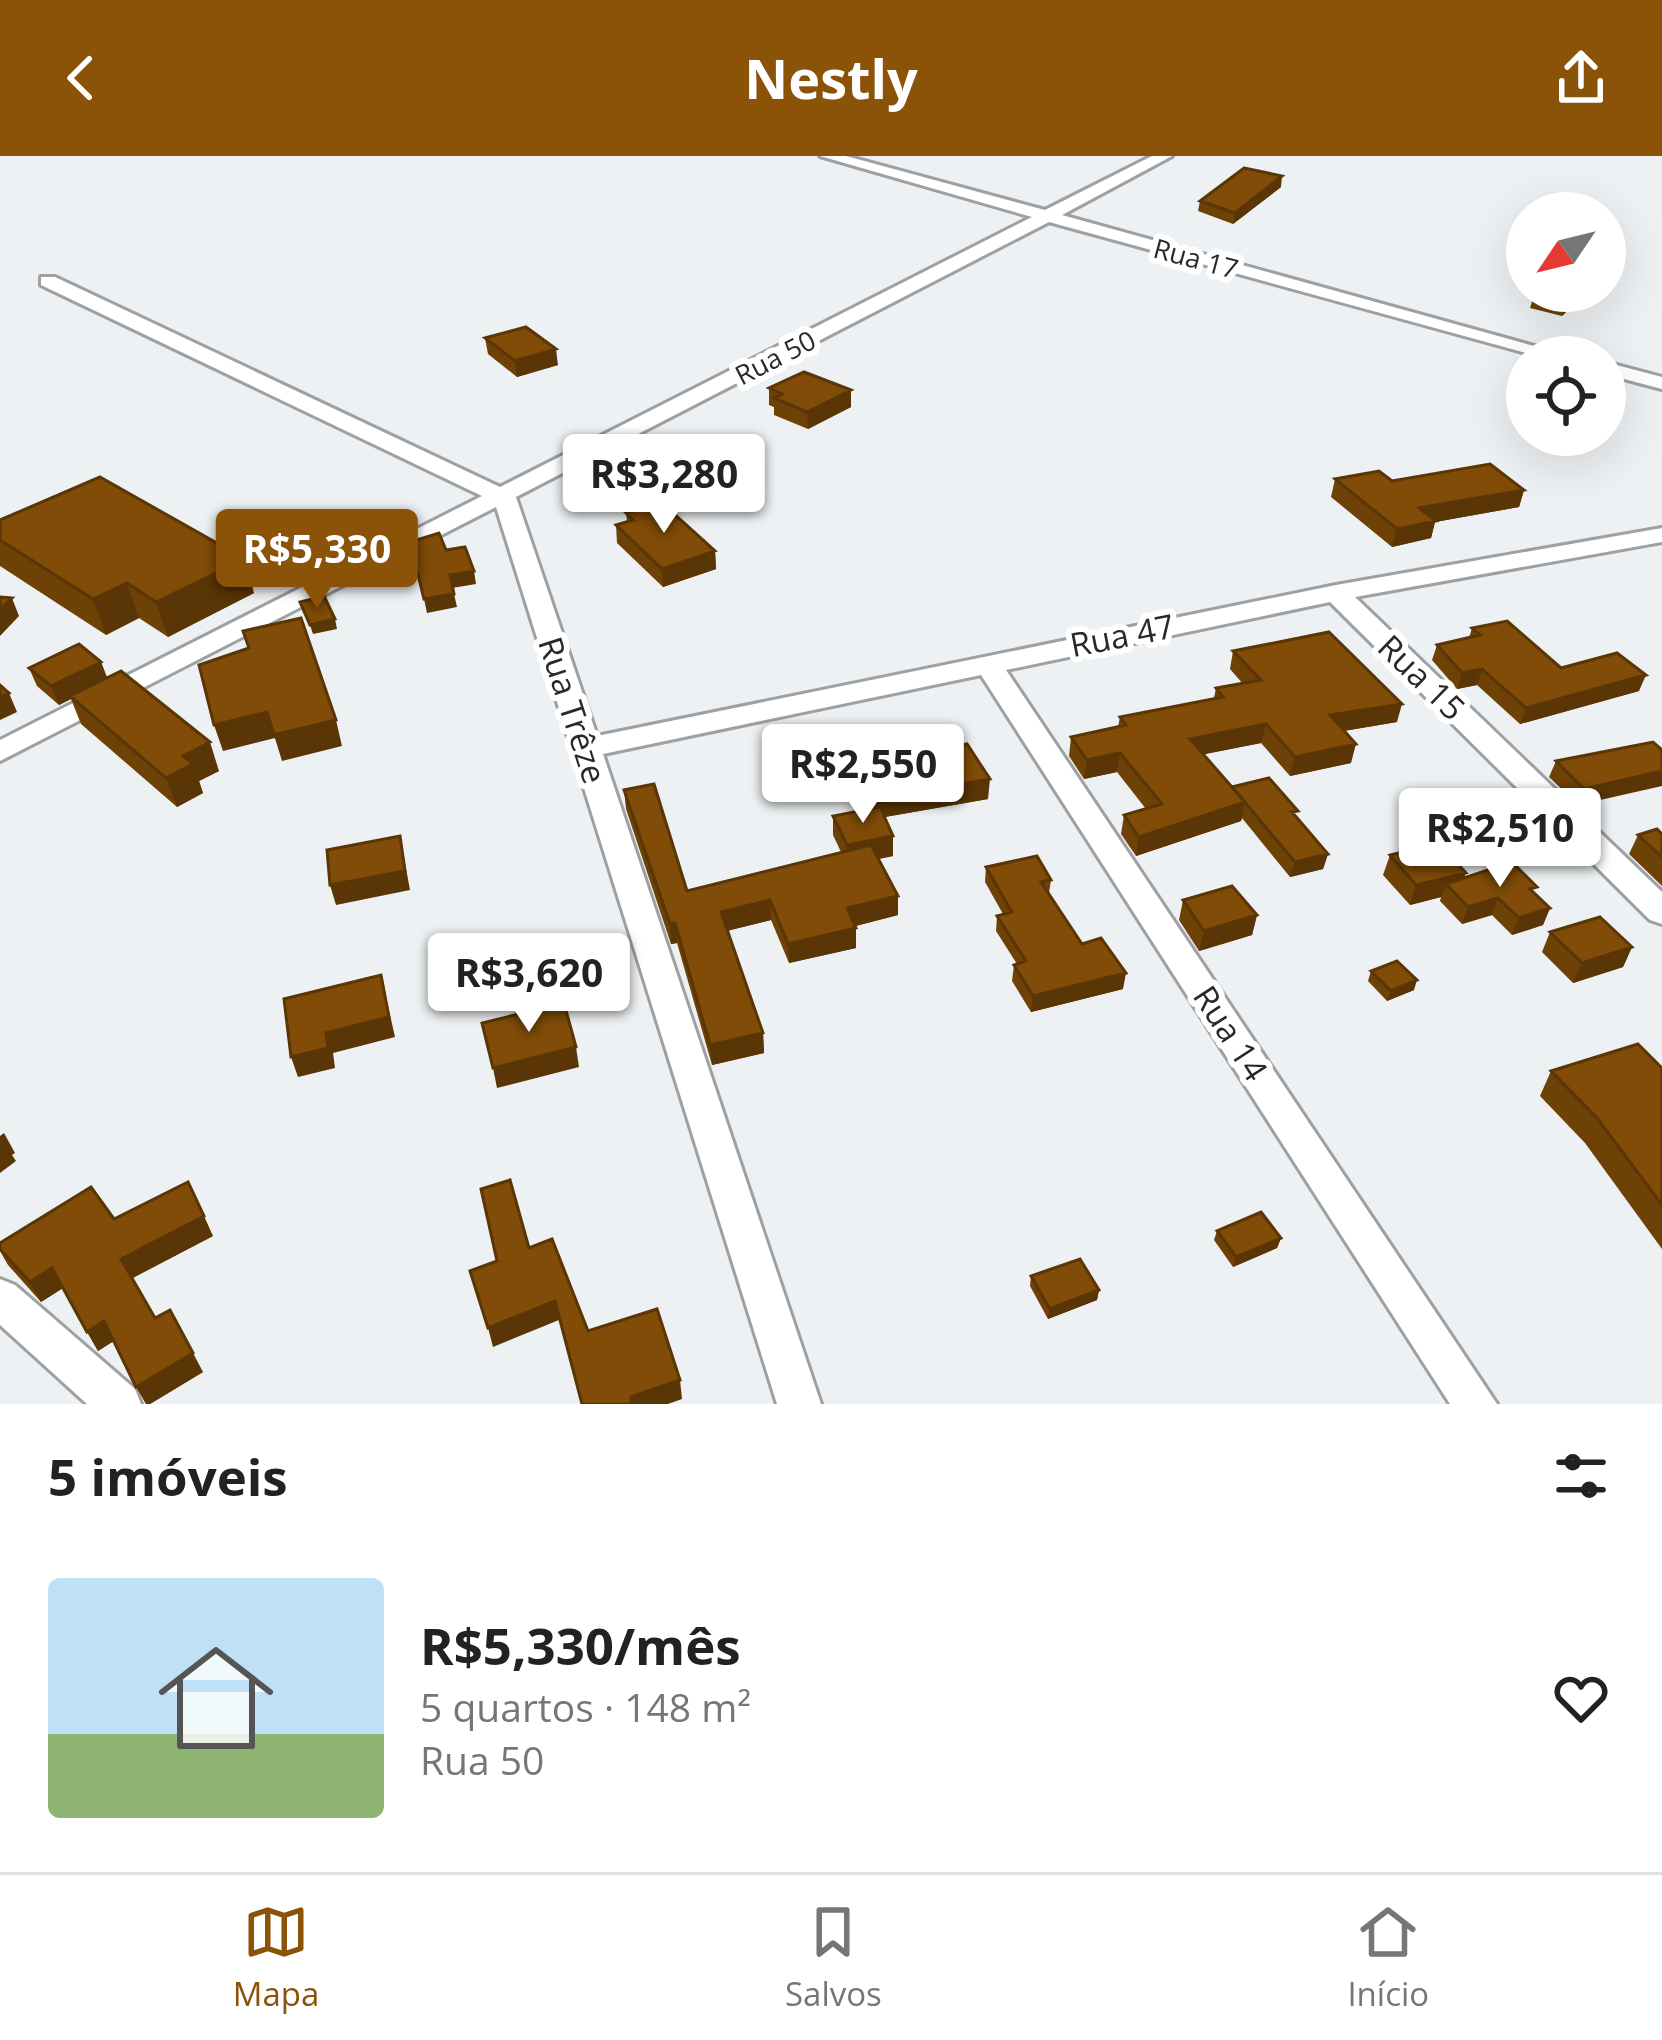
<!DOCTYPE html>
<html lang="pt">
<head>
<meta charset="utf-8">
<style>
	body { margin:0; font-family:"Open Sans",sans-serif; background:#f2f2f2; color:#222; height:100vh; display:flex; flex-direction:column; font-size:45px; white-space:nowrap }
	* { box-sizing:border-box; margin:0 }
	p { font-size:39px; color:#767676 }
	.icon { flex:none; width:66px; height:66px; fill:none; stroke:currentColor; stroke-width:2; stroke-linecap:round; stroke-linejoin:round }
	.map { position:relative; height:1248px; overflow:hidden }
	.side { display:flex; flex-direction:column; background:#fff; flex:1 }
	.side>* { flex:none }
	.needle { width:78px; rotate:235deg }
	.buttons { position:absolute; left:1506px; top:36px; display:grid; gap:24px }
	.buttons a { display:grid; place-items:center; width:120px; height:120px; border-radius:50%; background:#fff; box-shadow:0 12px 48px #0002; font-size:60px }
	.price { position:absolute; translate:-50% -102px; padding:0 27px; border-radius:12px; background:#fff; color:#222; font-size:39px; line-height:78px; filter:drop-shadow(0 3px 6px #0008) }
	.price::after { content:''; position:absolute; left:50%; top:72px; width:36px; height:27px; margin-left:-18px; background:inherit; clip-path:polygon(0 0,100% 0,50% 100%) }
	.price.on { background:#8b5308; color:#fff }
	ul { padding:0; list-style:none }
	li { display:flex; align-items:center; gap:36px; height:300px; padding:0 48px }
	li+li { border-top:3px solid #e0e0e0 }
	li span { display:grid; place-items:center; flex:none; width:336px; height:240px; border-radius:12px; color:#555 }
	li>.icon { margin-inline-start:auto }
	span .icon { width:144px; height:144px; fill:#fffc; stroke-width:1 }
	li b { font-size:51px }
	h2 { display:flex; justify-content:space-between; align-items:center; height:144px; padding:0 48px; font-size:51px }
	header { display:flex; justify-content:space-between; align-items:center; height:156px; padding:0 48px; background:#8b5308; color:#fff; font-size:54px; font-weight:700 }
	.tab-bar { display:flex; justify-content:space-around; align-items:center; height:168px; border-top:3px solid #e0e0e0; background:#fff; font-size:33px; color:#767676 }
	.tab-bar a { display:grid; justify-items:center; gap:6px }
	.tab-bar .on { color:#8b5308 }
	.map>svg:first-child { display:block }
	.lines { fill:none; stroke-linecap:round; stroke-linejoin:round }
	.street-casing { stroke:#9ea0a2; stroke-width:6 }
	.street { fill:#fff; fill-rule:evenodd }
	.wall { fill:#6e4106 }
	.shaded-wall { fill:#5a3505 }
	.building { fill:#804c07; stroke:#5a3505; stroke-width:3 }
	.labels { text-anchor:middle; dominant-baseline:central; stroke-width:12; stroke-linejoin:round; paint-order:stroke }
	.far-street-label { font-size:27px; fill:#29292a; stroke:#fff }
	.street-label { font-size:33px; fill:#29292a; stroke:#fff }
</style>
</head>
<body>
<header><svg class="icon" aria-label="back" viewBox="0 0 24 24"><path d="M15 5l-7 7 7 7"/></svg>Nestly<svg class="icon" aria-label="share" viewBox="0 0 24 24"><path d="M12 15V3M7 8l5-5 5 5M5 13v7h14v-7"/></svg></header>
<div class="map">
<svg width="1662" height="1248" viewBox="0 0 1662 1248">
	<rect width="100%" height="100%" fill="#eef1f3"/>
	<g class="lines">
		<g class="street-casing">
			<path id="street" d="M 820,0 L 846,0 L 1045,54 L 1152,0 L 1172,0 L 1062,59 L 1574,201 L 1541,201 L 1049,66 L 516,341 L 597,580 L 1336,429 L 1662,372 L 1662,386 L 1355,441 L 1662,736 L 1662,768 L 1650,764 L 1330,446 L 1006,514 L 1497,1248 L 1450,1248 L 981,519 L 603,598 L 821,1248 L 777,1248 L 496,351 L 0,605 L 0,584 L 482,340 L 41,129 L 41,121 L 55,121 L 500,331 L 1032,61 Z
				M 1605,206 L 1662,221 L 1662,233 L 1605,218 Z
				M 0,1123 L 15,1129 L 135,1233 L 141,1248 L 87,1248 L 0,1169 Z"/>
		</g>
		<use href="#street" class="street"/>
	</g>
	<path class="wall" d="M 1281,31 L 1233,68 L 1198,55 L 1200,45 Z
		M 1587,135 L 1562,160 L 1530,152 L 1534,139 Z
		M 485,182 L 558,209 L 517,221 L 488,198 Z
		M 769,232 L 851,234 L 851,251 L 808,273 L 774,259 L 774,251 L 769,249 Z
		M 1335,323 L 1392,325 L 1524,334 L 1519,351 L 1435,366 L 1431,382 L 1392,391 L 1331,341 Z
		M 626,357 L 715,395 L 716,413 L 663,431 L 617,387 L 616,369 L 627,366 Z
		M 0,364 L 254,437 L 168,481 L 139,462 L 106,479 L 0,410 Z
		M 1472,472 L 1561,512 L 1639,535 L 1520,568 L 1477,529 L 1457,533 L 1432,504 L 1437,489 L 1469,482 Z
		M 1233,495 L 1397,566 L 1344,575 L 1351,607 L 1290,620 L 1261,587 L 1203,598 L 1232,631 L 1296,661 L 1328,698 L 1323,713 L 1290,721 L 1242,662 L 1241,665 L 1136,700 L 1121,678 L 1124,659 L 1146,653 L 1117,616 L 1084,623 L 1069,600 L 1071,581 L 1118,571 L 1120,561 L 1214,542 L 1216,532 L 1243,528 L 1230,513 Z
		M 101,506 L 107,522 L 219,615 L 199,625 L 203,637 L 177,651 L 81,568 L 71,543 L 59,549 L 37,530 L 29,512 Z
		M 884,592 L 921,598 L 988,643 L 884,661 L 893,680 L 893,700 L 879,703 L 898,759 L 856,770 L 856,792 L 789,807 L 771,764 L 727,775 L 763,877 L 764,897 L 712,909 L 677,787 L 671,788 L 626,653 L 624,634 L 687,735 L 841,696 L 833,679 L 833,660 L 869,653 L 856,627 L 856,608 L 884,602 Z
		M 1662,594 L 1578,649 L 1549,621 L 1556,605 Z
		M 1662,678 L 1662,730 L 1629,698 L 1638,679 Z
		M 1390,699 L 1464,722 L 1534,737 L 1550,752 L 1543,769 L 1512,779 L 1492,759 L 1462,768 L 1440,745 L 1441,741 L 1410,749 L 1383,719 Z
		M 986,711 L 1051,724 L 1049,737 L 1082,788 L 1123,833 L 1031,856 L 1012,825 L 1014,809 L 1017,808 L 996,775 L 997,760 L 1003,758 L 985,726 Z
		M 1183,744 L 1257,759 L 1252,779 L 1199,795 L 1179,764 Z
		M 1550,776 L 1632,791 L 1623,811 L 1573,827 L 1542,796 Z
		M 1371,815 L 1414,834 L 1387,845 L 1368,825 Z
		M 1662,912 L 1662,1093 L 1585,987 L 1540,940 L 1551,915 Z
		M 114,1063 L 213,1080 L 132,1122 L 155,1162 L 203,1216 L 150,1248 L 146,1248 L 114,1185 L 98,1195 L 63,1132 L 41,1146 L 8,1109 L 0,1095 L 0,1087 Z
		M 1217,1075 L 1281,1082 L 1277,1092 L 1233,1111 L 1214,1084 Z
		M 1031,1120 L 1099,1134 L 1097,1144 L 1048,1163 L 1030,1130 Z"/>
	<path class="shaded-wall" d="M 1282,20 L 1281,31 L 1233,68 L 1235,57 Z
		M 1578,135 L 1587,135 L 1562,160 L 1567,147 Z
		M 556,193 L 558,209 L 517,221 L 515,205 Z
		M 851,234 L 851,251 L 808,273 L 807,256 Z
		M 1524,334 L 1519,351 L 1435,366 L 1431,382 L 1392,391 L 1397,373 L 1419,352 Z
		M 715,395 L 716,413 L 663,431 L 662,413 Z
		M 245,403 L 254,437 L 168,481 L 156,446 Z
		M 474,415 L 476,428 L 452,432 L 450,419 Z
		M 127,427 L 139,462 L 106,479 L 93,443 Z
		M 454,438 L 457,451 L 427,457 L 424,443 Z
		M 12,442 L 19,460 L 0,480 L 0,453 Z
		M 335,463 L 337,473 L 313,478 L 310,469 Z
		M 101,506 L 108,524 L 59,549 L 51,530 Z
		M 1482,513 L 1477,529 L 1457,533 L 1462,517 Z
		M 1646,519 L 1639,535 L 1520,568 L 1526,552 Z
		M 9,537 L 17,556 L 0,564 L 0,541 Z
		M 1402,548 L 1397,566 L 1325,578 L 1330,559 Z
		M 267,556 L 275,582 L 223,595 L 214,569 Z
		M 336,564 L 342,590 L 282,605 L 274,579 Z
		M 1266,568 L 1261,587 L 1186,602 L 1190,583 Z
		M 210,586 L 219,615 L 199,625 L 203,637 L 177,651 L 166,622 L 183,600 Z
		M 1356,588 L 1351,607 L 1290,620 L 1295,601 Z
		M 1120,597 L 1117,616 L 1084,623 L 1087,604 Z
		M 1662,615 L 1662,630 L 1578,649 L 1584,633 Z
		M 990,623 L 988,643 L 874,663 L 875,643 Z
		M 1245,646 L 1241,665 L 1136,700 L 1139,681 Z
		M 400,680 L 410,734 L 336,749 L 330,729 Z
		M 893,680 L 893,700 L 846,709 L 847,689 Z
		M 1328,698 L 1323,713 L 1290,721 L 1295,706 Z
		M 1466,717 L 1459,736 L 1446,728 L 1441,741 L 1410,749 L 1416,729 Z
		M 898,740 L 898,759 L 847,772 L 847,752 Z
		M 1498,742 L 1492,759 L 1462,768 L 1468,751 Z
		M 770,744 L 771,764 L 722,776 L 721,756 Z
		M 1550,752 L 1543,769 L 1512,779 L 1519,762 Z
		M 1257,759 L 1252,779 L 1199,795 L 1204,775 Z
		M 675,767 L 677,787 L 671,788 L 670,768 Z
		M 856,772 L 856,792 L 789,807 L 788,788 Z
		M 1632,791 L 1623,811 L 1573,827 L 1582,807 Z
		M 1126,817 L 1123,833 L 1031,856 L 1033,840 Z
		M 381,819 L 395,881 L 333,897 L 335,912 L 298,921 L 291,901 L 326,877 Z
		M 1417,824 L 1414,834 L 1387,845 L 1391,835 Z
		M 763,877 L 764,897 L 712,909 L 710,889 Z
		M 576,891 L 579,911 L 497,932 L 493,912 Z
		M 4,977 L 15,997 L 12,999 L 16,1005 L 0,1017 L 0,980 Z
		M 204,1060 L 213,1080 L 131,1123 L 121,1103 Z
		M 1281,1082 L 1277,1092 L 1233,1111 L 1236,1101 Z
		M 52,1112 L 63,1132 L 41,1146 L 30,1126 Z
		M 1099,1134 L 1097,1144 L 1048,1163 L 1050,1153 Z
		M 555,1145 L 559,1164 L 493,1191 L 488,1172 Z
		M 104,1165 L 115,1184 L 98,1195 L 87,1176 Z
		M 193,1197 L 203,1216 L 150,1248 L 146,1248 L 136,1231 Z
		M 680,1224 L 682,1243 L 668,1248 L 632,1248 L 631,1241 Z"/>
	<path class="building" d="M 1244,12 L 1282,20 L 1235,57 L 1200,45 Z
		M 1538,135 L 1578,135 L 1567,147 L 1534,139 Z
		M 526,171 L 556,193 L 515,205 L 485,182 Z
		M 804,216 L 851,234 L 807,256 L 774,242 L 782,238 L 769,232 Z
		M 1490,308 L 1524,334 L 1419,352 L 1436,365 L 1397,373 L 1335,323 L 1379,315 L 1392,325 Z
		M 100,321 L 245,403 L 156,446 L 127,427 L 93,443 L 0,384 L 0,364 Z
		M 662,347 L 715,395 L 662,413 L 616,369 L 633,364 L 626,357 Z
		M 439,377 L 446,394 L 465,391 L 474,415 L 450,419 L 454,438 L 424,443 L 410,386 Z
		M 324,440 L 335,463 L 310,469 L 300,446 Z
		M 0,441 L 12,442 L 0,453 Z
		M 301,462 L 336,564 L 274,579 L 267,556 L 214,569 L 199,509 L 249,492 L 243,475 Z
		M 1507,465 L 1561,512 L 1617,497 L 1646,519 L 1526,552 L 1482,513 L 1462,517 L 1437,489 L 1480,479 L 1472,472 Z
		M 1329,476 L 1402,548 L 1330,559 L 1356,588 L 1295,601 L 1266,568 L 1190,583 L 1245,646 L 1139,681 L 1124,659 L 1162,648 L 1120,597 L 1087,604 L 1071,581 L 1126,569 L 1120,561 L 1223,541 L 1216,532 L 1261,524 L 1233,495 Z
		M 79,488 L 101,506 L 51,530 L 29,512 Z
		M 121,515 L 210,586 L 183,600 L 193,608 L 166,622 L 70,540 Z
		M 0,529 L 9,537 L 0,541 Z
		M 922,584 L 918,598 L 967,588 L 990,623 L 875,643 L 856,608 L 889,600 L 884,592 Z
		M 1653,586 L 1662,594 L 1662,615 L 1584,633 L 1556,605 Z
		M 1269,622 L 1298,655 L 1292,656 L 1328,698 L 1295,706 L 1232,631 Z
		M 654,628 L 687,735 L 871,689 L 898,740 L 847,752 L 856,772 L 788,788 L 770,744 L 721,756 L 763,877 L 710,889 L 675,767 L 670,768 L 624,634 Z
		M 880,651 L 893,680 L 847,689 L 833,660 Z
		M 1657,673 L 1662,678 L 1662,701 L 1638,679 Z
		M 400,680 L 405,715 L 330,729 L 327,694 Z
		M 1438,687 L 1466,717 L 1416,729 L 1390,699 Z
		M 1037,700 L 1051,724 L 1041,726 L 1082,788 L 1101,782 L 1126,817 L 1033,840 L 1014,809 L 1026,805 L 997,760 L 1012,756 L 986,711 Z
		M 1512,706 L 1537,731 L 1530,733 L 1550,752 L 1519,762 L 1498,742 L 1468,751 L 1446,728 Z
		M 1232,730 L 1257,759 L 1204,775 L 1183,744 Z
		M 1600,761 L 1632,791 L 1582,807 L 1550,776 Z
		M 1397,805 L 1417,824 L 1391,835 L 1371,815 Z
		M 381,819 L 389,861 L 326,877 L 328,892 L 291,901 L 284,843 Z
		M 564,847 L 576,891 L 493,912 L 482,867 Z
		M 1638,888 L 1662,912 L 1662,1049 L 1597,962 L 1551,915 Z
		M 510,1024 L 529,1092 L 552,1083 L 588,1175 L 657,1153 L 680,1224 L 631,1241 L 632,1248 L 582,1248 L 555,1145 L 488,1172 L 470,1115 L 497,1105 L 481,1033 Z
		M 188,1026 L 204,1060 L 121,1103 L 155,1162 L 170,1154 L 193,1197 L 136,1231 L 104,1165 L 87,1176 L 52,1112 L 30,1126 L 0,1093 L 0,1087 L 91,1031 L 114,1063 Z
		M 1261,1056 L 1281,1082 L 1236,1101 L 1217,1075 Z
		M 1080,1103 L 1099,1134 L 1050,1153 L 1031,1120 Z"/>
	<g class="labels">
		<g class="far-street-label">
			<text transform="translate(1196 102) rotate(15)">Rua 17</text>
			<text transform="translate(775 201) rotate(-27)">Rua 50</text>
		</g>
		<g class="street-label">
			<text transform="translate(1122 479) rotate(-11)">Rua 47</text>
			<text transform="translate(1422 521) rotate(44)">Rua 15</text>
			<text transform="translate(573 554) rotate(72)">Rua Trêze</text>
			<text transform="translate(1231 877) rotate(57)">Rua 14</text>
		</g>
	</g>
</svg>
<div class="buttons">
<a><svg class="needle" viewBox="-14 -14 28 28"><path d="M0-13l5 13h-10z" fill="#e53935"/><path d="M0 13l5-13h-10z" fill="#767676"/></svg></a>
<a><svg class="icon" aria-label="locate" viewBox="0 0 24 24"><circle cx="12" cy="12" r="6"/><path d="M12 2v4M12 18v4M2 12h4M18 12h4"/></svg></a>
</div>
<b class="price" style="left:664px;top:380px">R$3,280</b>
<b class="price on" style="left:317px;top:455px">R$5,330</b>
<b class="price" style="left:863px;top:670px">R$2,550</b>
<b class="price" style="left:1500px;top:734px">R$2,510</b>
<b class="price" style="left:529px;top:879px">R$3,620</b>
</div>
<section class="side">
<h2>5 imóveis<svg class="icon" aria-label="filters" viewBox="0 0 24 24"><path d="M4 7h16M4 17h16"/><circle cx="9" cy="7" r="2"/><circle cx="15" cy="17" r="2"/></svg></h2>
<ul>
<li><span style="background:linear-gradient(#bfe0f5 65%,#8fb573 0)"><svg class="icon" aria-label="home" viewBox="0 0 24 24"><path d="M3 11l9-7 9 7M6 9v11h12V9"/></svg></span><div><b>R$5,330/mês</b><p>5 quartos · 148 m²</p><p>Rua 50</p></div><svg class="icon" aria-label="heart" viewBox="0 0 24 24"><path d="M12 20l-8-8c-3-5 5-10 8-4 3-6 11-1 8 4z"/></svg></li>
</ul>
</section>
<nav class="tab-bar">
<a class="on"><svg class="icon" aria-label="map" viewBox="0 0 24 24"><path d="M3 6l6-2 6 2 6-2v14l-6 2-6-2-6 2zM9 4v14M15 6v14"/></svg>Mapa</a>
<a><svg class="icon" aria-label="saved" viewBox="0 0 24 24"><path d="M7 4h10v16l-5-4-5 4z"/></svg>Salvos</a>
<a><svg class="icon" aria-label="home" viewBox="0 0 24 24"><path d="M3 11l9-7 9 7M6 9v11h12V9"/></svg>Início</a>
</nav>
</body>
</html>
